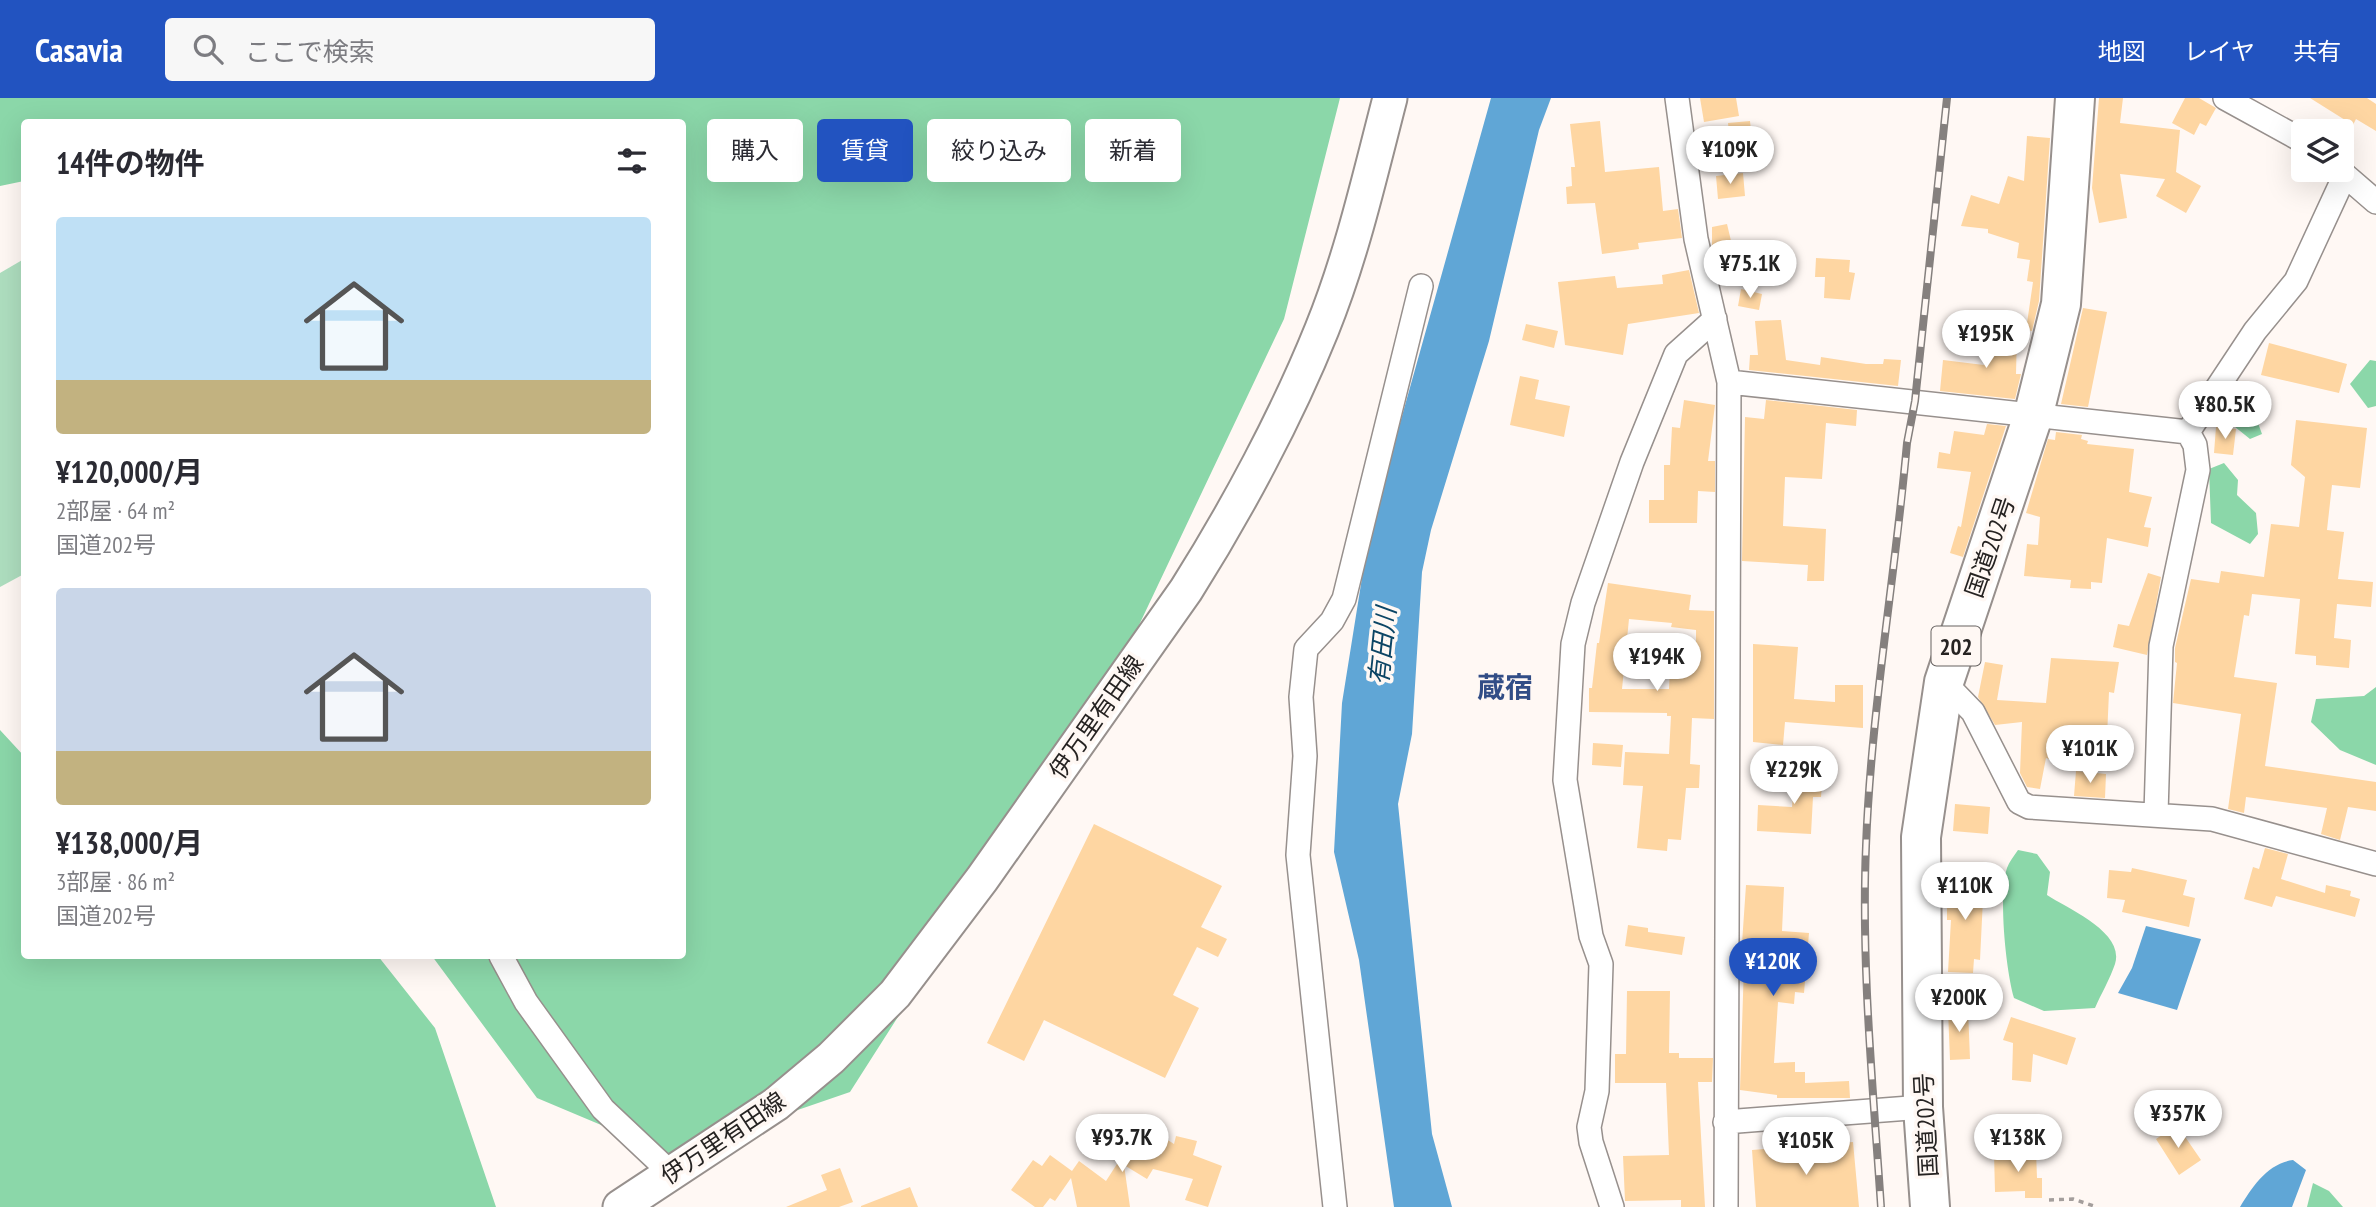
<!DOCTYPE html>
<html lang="ja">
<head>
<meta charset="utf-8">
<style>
	body { margin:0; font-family:"PT Sans Narrow","Noto Sans JP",sans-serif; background:#f7f7f7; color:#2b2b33; height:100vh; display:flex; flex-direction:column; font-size:26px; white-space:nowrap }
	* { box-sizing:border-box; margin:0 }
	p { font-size:23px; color:#7c7c81 }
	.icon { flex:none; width:38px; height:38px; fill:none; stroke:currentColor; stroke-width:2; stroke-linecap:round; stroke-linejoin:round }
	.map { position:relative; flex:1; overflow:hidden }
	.panel { position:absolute; left:21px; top:21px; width:665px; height:840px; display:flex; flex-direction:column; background:#fff; border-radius:7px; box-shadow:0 7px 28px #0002 }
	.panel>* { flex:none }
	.top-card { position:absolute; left:707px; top:21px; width:665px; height:63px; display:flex; gap:14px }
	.fabs { position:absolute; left:2291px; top:21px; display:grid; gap:14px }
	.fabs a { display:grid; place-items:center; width:63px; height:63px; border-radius:7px; background:#fff; box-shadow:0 7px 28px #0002; font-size:35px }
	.price { position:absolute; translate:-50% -60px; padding:0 16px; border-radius:24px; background:#fff; color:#222; font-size:23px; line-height:46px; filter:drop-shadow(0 2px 4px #0008) }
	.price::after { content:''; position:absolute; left:50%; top:42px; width:21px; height:16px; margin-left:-10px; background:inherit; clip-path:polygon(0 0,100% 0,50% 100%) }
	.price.on { background:#2253c0; color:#fff }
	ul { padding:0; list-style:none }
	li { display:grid; align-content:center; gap:14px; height:371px; padding:0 35px }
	li span { display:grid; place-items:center; height:217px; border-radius:7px; color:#555 }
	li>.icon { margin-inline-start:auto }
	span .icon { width:126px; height:126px; fill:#fffc; stroke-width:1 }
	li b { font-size:30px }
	h2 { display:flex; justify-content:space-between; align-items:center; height:84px; padding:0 35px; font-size:30px }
	.tag { padding:0 24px; border-radius:7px; background:#fff; box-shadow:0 7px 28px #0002; font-size:24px; line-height:63px }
	.tag.on { background:#2253c0; color:#fff }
	header { display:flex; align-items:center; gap:42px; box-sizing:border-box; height:98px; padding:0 35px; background:#2253c0; color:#fff }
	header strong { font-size:33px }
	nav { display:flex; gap:38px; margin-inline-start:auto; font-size:24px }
	.search { width:490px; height:63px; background:#f7f7f7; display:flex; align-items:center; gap:18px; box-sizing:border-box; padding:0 24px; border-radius:7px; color:#7c7c81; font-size:26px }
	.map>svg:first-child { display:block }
	.green { fill:#aedebf }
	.forest { fill:#8bd7a9 }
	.water { fill:#60a6d6 }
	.building { fill:#fed6a2; fill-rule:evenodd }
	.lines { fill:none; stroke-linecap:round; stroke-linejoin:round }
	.street-casing { stroke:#97908d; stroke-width:26 }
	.secondary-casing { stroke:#97908d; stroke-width:37 }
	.highway-casing { stroke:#97908d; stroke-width:42 }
	.path { stroke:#a49e9c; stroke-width:3.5; stroke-dasharray:5 5; stroke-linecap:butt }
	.street { stroke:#fff; stroke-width:23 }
	.secondary { stroke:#fff; stroke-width:33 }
	.highway { stroke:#fff; stroke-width:38 }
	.rail-casing { stroke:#85807e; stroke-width:8 }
	.rail { stroke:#fff8f4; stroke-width:5; stroke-dasharray:16; stroke-linecap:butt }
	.labels { text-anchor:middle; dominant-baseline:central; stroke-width:7; stroke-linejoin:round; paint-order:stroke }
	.shield { fill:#fff8f4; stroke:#676361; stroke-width:2 }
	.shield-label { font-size:23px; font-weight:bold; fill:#262322 }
	.street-label { font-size:24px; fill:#262322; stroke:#fff8f4 }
	.water-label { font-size:26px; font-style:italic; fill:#0c4565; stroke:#fff8f4 }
	.quarter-label { font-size:28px; font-weight:bold; fill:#324d86; stroke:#fff8f4 }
</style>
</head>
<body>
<header>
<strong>Casavia</strong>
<div class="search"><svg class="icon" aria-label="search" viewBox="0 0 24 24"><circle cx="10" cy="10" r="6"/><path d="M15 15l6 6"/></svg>ここで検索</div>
<nav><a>地図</a><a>レイヤ</a><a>共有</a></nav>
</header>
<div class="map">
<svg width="2376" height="1109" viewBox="0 0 2376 1109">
	<rect width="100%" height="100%" fill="#fff8f4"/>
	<path class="green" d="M 24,161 L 24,476 L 0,489 L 0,175 Z"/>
	<path class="forest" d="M 0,0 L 1340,0 L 1284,221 L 1113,582 L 850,994 L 670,1056 L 537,1000 L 432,858 L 682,858 L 682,24 L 24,24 L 24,83 L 0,88 Z
		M 2370,262 L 2376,263 L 2376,308 L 2368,310 L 2350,286 Z
		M 2227,301 L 2244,303 L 2255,317 L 2262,336 L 2250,341 L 2219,316 L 2219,307 Z
		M 2224,365 L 2238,382 L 2237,397 L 2256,415 L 2258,436 L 2250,446 L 2211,425 L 2209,371 Z
		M 2376,589 L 2376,667 L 2340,652 L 2311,624 L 2316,601 L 2364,598 Z
		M 0,632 L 24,658 L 24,858 L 378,858 L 435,930 L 496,1109 L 0,1109 Z
		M 2018,752 L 2037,756 L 2050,774 L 2047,797 C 2068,811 2125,834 2115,866 C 2110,881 2101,896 2095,910 L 2044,913 L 2014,900 C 2006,873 1998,796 2007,770 C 2009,764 2014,758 2018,752 Z
		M 2313,1085 L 2329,1093 L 2343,1109 L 2307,1109 Z"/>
	<path class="water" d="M 1491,0 L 1551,0 L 1539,32 L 1489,243 L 1431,432 L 1422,474 L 1412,636 L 1398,706 L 1432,1036 L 1452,1109 L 1394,1109 L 1359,862 L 1334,754 L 1342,605 L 1369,436 Z
		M 2146,828 L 2201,841 L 2177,912 L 2118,895 L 2132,870 Z
		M 2293,1062 L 2306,1072 L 2292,1109 L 2240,1109 C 2252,1089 2268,1065 2293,1062 Z"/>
	<path class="building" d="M 1700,0 L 1736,0 L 1739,18 L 1704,24 Z
		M 2099,0 L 2123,0 L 2120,25 L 2180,32 L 2176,74 L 2201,88 L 2186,115 L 2156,98 L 2165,81 L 2120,76 L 2127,120 L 2099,125 L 2092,90 Z
		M 2185,0 L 2199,0 L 2216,10 L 2206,28 L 2200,25 L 2194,37 L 2172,25 Z
		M 2310,0 L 2367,0 L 2376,6 L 2376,33 L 2356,21 L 2353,27 Z
		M 1600,23 L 1605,74 L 1659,69 L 1663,113 L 1678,111 L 1682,140 L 1638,145 L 1639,151 L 1602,156 L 1595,105 L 1567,106 L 1566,89 L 1572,88 L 1571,69 L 1575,69 L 1570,26 Z
		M 1750,23 L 1752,41 L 1730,44 L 1728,25 Z
		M 2027,38 L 2050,40 L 2039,203 L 2032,233 L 2026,232 L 2033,184 L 2027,183 L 2030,162 L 2017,160 L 2019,145 L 1988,135 L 1988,131 L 1961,128 L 1971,97 L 1999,106 L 2008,78 L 2024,83 Z
		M 1743,75 L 1745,98 L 1718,101 L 1716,78 Z
		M 1727,126 L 1732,147 L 1730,177 L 1719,177 L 1712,149 L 1712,129 Z
		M 1816,160 L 1850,162 L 1849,174 L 1855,175 L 1850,202 L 1824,200 L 1825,179 L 1815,179 Z
		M 1689,172 L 1699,215 L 1628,226 L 1623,257 L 1565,247 L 1558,184 L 1615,178 L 1617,190 L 1663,186 L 1662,177 Z
		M 1741,191 L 1762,196 L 1759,212 L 1738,208 Z
		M 2083,210 L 2107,214 L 2088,309 L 2061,306 Z
		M 1781,222 L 1786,262 L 1820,267 L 1821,259 L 1866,266 L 1883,266 L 1884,261 L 1901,262 L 1898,288 L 1749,272 L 1750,257 L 1758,257 L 1755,223 Z
		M 1526,226 L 1558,233 L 1554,250 L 1522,242 Z
		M 1985,234 L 2017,235 L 2016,276 L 2021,276 L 2015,301 L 1940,293 L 1943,262 L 1984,267 Z
		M 2269,245 L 2347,266 L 2339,295 L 2261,277 Z
		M 1520,278 L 1539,282 L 1535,301 L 1570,308 L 1564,339 L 1510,327 Z
		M 1684,302 L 1715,307 L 1708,363 L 1715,363 L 1715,394 L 1698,393 L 1697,425 L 1649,425 L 1649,402 L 1664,402 L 1664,367 L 1670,367 L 1672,329 L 1680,330 Z
		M 1766,302 L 1857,312 L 1856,328 L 1826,325 L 1822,381 L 1785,379 L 1783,428 L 1826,431 L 1824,483 L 1807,483 L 1808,467 L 1742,463 L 1745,319 L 1764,321 Z
		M 2296,322 L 2367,330 L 2360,390 L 2332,387 L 2327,432 L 2344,434 L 2338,481 L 2373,484 L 2371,509 L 2337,506 L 2334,540 L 2351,542 L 2349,570 L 2316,567 L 2316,558 L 2295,556 L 2300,501 L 2252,496 L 2249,518 L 2244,517 L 2234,579 L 2277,585 L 2265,668 L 2376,684 L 2376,713 L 2348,709 L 2340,742 L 2321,736 L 2327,710 L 2246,699 L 2244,715 L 2228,711 L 2241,616 L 2173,605 L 2177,565 L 2175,564 L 2175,550 L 2191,481 L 2219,485 L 2221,473 L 2264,479 L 2271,426 L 2299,429 L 2305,379 L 2291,367 Z
		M 1987,326 L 2006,328 L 1963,459 L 1950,455 L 1958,428 L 1961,429 L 1971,374 L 1937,370 L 1939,354 L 1950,356 L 1954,333 L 1984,337 Z
		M 2216,329 L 2236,331 L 2233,357 L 2214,355 Z
		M 2056,334 L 2082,337 L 2081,341 L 2088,343 L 2087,346 L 2134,351 L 2129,394 L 2152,399 L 2144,429 L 2151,430 L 2148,449 L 2107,440 L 2102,485 L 2091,484 L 2091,491 L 2070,490 L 2071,482 L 2024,478 L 2027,446 L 2038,447 L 2040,419 L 2026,415 L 2048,341 L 2055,342 Z
		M 2148,475 L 2161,479 L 2147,557 L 2113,549 L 2118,526 L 2129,528 Z
		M 1608,485 L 1691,497 L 1689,512 L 1714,513 L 1714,621 L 1692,620 L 1690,666 L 1700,667 L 1699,690 L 1686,690 L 1681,742 L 1668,741 L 1667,753 L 1637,750 L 1643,688 L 1623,687 L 1625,654 L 1669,656 L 1671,618 L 1667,618 L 1667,615 L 1589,614 L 1589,590 L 1592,590 L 1597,545 L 1599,545 ZM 1629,521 L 1672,525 L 1671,529 L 1696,532 L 1696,571 L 1670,570 L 1669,591 L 1622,591 Z
		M 1753,546 L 1798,549 L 1794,601 L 1835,604 L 1835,587 L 1863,587 L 1863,630 L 1785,624 L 1783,647 L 1753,644 Z
		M 2051,560 L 2119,564 L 2114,595 L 2109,594 L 2107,639 L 2050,637 L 2049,661 L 2046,660 L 2040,691 L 2027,689 L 2020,675 L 2022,624 L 1995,627 L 1978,599 L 1985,564 L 2003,567 L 1997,602 L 2046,605 Z
		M 1593,645 L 1623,647 L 1621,669 L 1592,667 Z
		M 1795,669 L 1823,671 L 1821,699 L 1813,699 L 1811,736 L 1757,733 L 1758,707 L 1792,709 Z
		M 2076,673 L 2106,676 L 2105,700 L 2074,698 Z
		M 1955,706 L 1990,709 L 1988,736 L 1953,733 Z
		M 1094,726 L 1222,788 L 1201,829 L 1227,841 L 1218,859 L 1197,849 L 1173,897 L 1199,910 L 1165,980 L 1044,922 L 1024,963 L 987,945 Z
		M 2265,750 L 2288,756 L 2281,781 L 2325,795 L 2326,787 L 2351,793 L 2350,798 L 2360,801 L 2355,819 L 2276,798 L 2272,809 L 2244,801 L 2253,769 L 2259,771 Z
		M 2132,770 L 2187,782 L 2183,797 L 2195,800 L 2189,829 L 2122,814 L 2125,802 L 2107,800 L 2109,772 L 2131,774 Z
		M 1947,780 L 1984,780 L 1980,862 L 1974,861 L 1973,875 L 1948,874 L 1951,822 L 1947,822 Z
		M 1746,787 L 1784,789 L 1782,833 L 1809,835 L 1804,895 L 1795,894 L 1794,906 L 1778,904 L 1774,965 L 1795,964 L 1795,974 L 1805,974 L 1805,985 L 1849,983 L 1850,1000 L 1777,1000 L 1777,997 L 1740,992 L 1744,866 L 1741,866 L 1741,860 Z
		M 1628,827 L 1648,830 L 1648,834 L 1685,839 L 1682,857 L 1625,848 Z
		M 1627,893 L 1670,893 L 1669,955 L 1679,955 L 1679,960 L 1713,960 L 1712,984 L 1698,984 L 1705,1109 L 1681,1109 L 1681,1102 L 1625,1103 L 1623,1058 L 1669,1057 L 1666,985 L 1615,985 L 1615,956 L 1626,956 Z
		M 1968,910 L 1970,961 L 1950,962 L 1948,911 Z
		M 2011,919 L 2076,940 L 2067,967 L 2033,956 L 2031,984 L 2012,982 L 2013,945 L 2003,942 Z
		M 2177,1027 L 2201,1062 L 2179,1077 L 2156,1041 Z
		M 1146,1028 L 1174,1046 L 1176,1038 L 1197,1043 L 1193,1057 L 1222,1068 L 1208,1109 L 1185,1102 L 1193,1081 L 1153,1071 L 1147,1081 L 1124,1067 L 1130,1109 L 1077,1109 L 1071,1080 L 1055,1103 L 1050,1100 L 1043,1109 L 1035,1109 L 1011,1092 L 1033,1062 L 1042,1068 L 1050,1057 L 1072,1073 L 1079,1063 L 1106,1083 L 1137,1035 L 1140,1037 Z
		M 1853,1044 L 1859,1109 L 1756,1109 L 1752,1052 Z
		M 2036,1053 L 2037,1080 L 2042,1080 L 2042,1100 L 2025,1100 L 2025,1093 L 1995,1094 L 1994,1055 Z
		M 840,1070 L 853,1104 L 839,1109 L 786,1109 L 827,1092 L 821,1077 Z
		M 910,1089 L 918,1109 L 861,1109 L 861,1108 Z"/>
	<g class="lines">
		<g class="street-casing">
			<path id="street" d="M 1677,0 L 1696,141 L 1729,284 L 1726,1109
				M 2225,0 L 2303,43
				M 2339,72 L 2376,104
				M 1729,284 L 2188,334 L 2255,233 L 2296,183 L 2345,77
				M 1944,584 L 1973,614 L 2019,704 L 2029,709 L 2212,721 L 2376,766
				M 2156,716 L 2161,548 L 2198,372 L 2195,347 L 2188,334
				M 501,858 L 526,904 L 603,1011 L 672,1076
				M 1725,1024 L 1923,1009
				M 1335,1109 L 1298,757 L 1305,658 L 1301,599 L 1306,551 L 1332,523 L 1344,501 L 1421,188
				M 1612,1109 L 1591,1044 L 1589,1029 L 1597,993 L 1601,866 L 1591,838 L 1565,682 L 1573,546 L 1583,505 L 1632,364 L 1676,256 L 1715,221"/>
		</g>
		<g class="secondary-casing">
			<path id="secondary" d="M 620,1109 L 776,1006 L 831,960 L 895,896 L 982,781 L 1186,492 C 1236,413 1287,318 1322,231 C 1352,157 1370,77 1390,0"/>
		</g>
		<g class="highway-casing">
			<path id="highway" d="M 1930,1109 L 1923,1009 L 1921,739 L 1944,584 L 2034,315 L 2061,206 L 2075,0"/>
		</g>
		<path class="path" d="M 2049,1102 L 2073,1101 L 2097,1109"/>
		<use href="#street" class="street"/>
		<use href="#secondary" class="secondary"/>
		<use href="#highway" class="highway"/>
		<g class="rail-casing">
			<path id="rail" d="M 1881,1109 C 1873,989 1861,867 1866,748 C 1871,613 1895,480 1907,345 L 1915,303 L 1947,0"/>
		</g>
		<use href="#rail" class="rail"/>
	</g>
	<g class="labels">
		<rect class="shield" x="1931.5" y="528.5" width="49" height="39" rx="5"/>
		<g class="shield-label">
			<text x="1956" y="548">202</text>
		</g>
		<g class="street-label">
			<text transform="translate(1990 449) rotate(-71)">国道202号</text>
			<text transform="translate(1096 619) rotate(-55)">伊万里有田線</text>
			<text transform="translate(1926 1027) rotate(-93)">国道202号</text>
			<text transform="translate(723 1040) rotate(-34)">伊万里有田線</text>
		</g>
		<g class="water-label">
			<text transform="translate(1382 548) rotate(-84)">有田川</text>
		</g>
		<g class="quarter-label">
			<text x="1505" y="588">蔵宿</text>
		</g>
	</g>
</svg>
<div class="fabs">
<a><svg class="icon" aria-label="layers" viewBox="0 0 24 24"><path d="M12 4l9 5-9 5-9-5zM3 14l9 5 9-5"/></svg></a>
</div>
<b class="price" style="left:1730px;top:88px">¥109K</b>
<b class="price" style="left:1750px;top:202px">¥75.1K</b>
<b class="price" style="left:1986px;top:272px">¥195K</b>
<b class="price" style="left:2225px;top:343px">¥80.5K</b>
<b class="price" style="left:1657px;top:595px">¥194K</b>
<b class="price" style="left:2090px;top:687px">¥101K</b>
<b class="price" style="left:1794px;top:708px">¥229K</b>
<b class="price" style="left:1965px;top:824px">¥110K</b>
<b class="price on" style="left:1773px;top:900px">¥120K</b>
<b class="price" style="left:1959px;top:936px">¥200K</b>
<b class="price" style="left:2178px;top:1052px">¥357K</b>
<b class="price" style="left:1122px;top:1076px">¥93.7K</b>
<b class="price" style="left:2018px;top:1076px">¥138K</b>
<b class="price" style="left:1806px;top:1079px">¥105K</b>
<div class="top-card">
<a class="tag">購入</a>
<a class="tag on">賃貸</a>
<a class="tag">絞り込み</a>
<a class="tag">新着</a>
</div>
<section class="panel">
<h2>14件の物件<svg class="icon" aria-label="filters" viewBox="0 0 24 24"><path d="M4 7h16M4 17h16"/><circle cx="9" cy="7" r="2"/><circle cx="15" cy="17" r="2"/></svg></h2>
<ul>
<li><span style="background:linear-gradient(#bfe0f5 75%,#c2b280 0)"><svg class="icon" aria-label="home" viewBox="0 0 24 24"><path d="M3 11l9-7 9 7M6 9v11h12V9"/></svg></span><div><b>¥120,000/月</b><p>2部屋 · 64 m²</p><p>国道202号</p></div></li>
<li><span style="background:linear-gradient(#c9d6e8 75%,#c2b280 0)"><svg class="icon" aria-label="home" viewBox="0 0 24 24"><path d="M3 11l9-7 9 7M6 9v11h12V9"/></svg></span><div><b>¥138,000/月</b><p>3部屋 · 86 m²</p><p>国道202号</p></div></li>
</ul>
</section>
</div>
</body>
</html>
